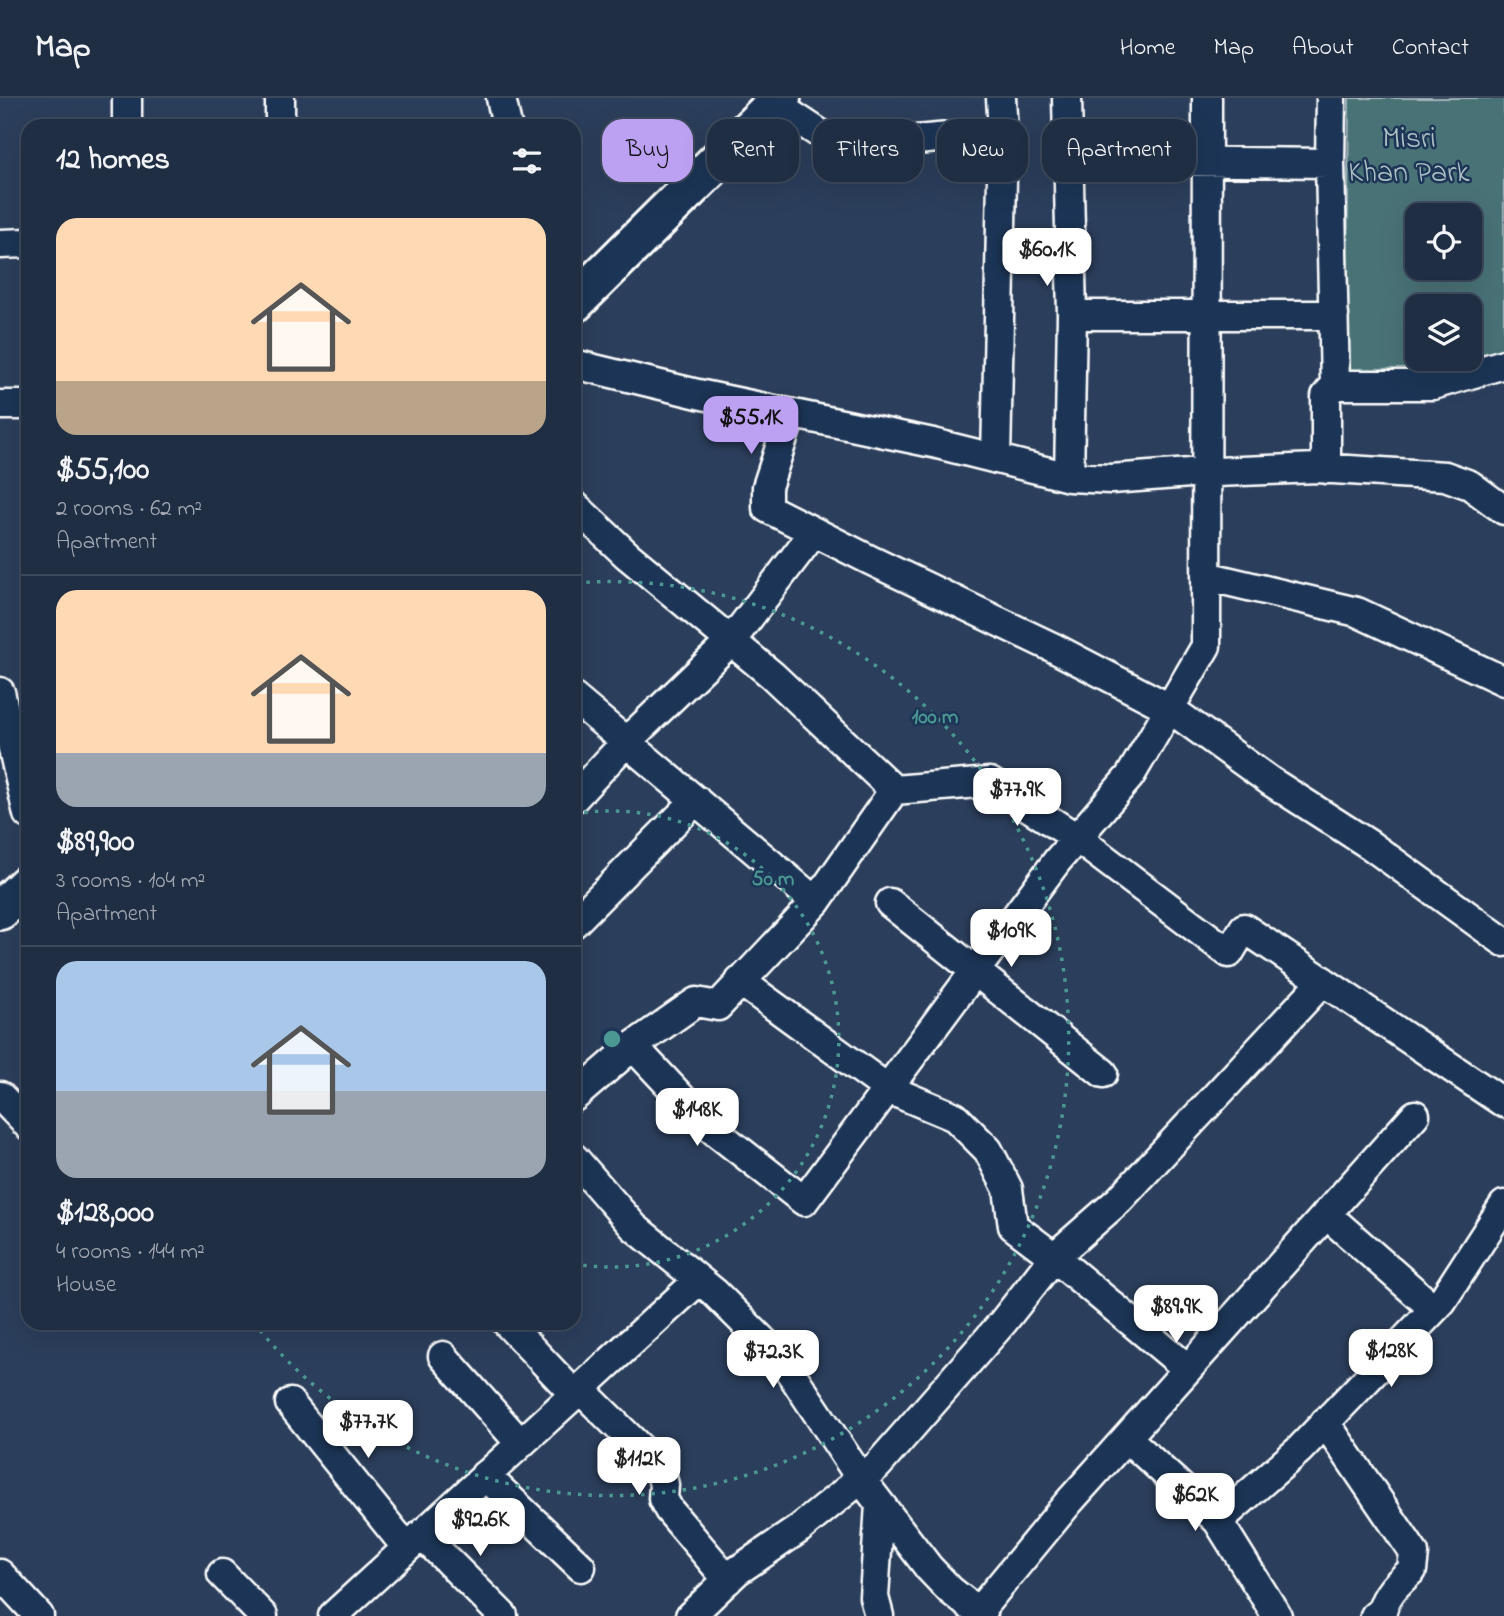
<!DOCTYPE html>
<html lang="en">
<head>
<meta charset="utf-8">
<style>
	body { margin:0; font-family:"Indie Flower",sans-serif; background:#2d3a4f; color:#f1f3f6; height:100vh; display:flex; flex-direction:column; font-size:26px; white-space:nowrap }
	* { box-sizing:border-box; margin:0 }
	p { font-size:23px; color:#a2a8b2 }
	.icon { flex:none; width:38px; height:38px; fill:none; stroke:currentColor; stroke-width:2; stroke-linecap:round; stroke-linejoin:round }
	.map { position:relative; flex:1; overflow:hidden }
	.side { position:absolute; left:21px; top:21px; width:560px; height:1211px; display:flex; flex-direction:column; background:#202e44; border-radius:21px; box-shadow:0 7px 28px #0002,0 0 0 2px #3d4a5d }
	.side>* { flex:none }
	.guide { position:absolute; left:602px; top:21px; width:665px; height:63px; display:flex; gap:14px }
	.controls { position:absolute; left:1405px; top:105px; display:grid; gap:14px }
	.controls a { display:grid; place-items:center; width:77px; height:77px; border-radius:14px; background:#202e44; box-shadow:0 7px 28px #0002,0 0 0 2px #3d4a5d; font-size:35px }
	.price { position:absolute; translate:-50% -60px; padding:0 16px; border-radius:14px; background:#fff; color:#222; font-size:23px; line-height:46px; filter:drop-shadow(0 2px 4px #0008) }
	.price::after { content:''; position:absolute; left:50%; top:42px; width:21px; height:16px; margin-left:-10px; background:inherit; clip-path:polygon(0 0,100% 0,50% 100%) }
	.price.active { background:#bca0f2; color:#111 }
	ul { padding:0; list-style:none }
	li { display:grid; align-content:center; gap:14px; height:371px; padding:0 35px }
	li+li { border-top:2px solid #3d4a5d }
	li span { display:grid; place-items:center; height:217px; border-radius:21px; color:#555 }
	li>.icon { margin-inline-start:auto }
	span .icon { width:126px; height:126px; fill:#fffc; stroke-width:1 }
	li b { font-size:30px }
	h2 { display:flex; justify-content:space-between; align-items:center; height:84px; padding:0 35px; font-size:30px }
	.chip { padding:0 24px; border-radius:21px; background:#202e44; box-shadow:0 7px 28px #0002,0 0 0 2px #3d4a5d; font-size:24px; line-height:63px }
	.chip.active { background:#bca0f2; color:#111 }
	header { display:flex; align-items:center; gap:42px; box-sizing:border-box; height:98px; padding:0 35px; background:#202e44; border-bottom:2px solid #3d4a5d }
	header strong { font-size:33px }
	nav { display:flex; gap:38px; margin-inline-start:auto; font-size:24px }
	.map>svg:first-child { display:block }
	.green { fill:#497277; stroke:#a4b8bb; stroke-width:2; fill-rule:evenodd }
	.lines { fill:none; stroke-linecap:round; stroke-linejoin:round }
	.street-casing { stroke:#fff; stroke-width:33 }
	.secondary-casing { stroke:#fff; stroke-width:44 }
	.street { stroke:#1d3557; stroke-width:28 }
	.secondary { stroke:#1d3557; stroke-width:38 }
	.ring { fill:none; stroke:#4b9892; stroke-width:3.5; stroke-dasharray:3.5 7 }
	.labels { text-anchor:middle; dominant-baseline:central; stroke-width:5; stroke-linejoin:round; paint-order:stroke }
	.park-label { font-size:30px; fill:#adc0c2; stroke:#1d3557 }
	.centre { fill:#4b9892; stroke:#1d3557; stroke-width:3.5 }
	.ring-label { font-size:21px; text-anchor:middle; font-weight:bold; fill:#4b9892; stroke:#1d3557; stroke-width:5; stroke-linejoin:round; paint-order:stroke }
</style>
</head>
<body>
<header>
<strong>Map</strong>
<nav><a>Home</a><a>Map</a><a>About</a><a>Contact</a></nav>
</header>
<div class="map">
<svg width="1504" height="1518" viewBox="0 0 1504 1518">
	<rect width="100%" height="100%" fill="#2b3e5b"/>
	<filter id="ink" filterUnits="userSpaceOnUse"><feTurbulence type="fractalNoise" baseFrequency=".0143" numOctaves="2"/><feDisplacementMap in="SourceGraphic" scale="14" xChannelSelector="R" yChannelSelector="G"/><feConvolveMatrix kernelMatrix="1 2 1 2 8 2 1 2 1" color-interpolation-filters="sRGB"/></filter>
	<g filter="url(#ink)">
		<path class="green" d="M 1349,0 L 1504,0 L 1504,255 L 1451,271 L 1346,276 ZM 1418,117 L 1470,117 L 1470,170 L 1418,170 ZM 1418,208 L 1470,208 L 1470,261 L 1418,261 Z"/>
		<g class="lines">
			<g class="street-casing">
				<path id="street" d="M 280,0 L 280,28
					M 501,0 L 507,28
					M 1067,0 L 1072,217 L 1069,379
					M 775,6 L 840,49 L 1003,34
					M 127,28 L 127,0
					M 1068,62 L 1330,65
					M 0,146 L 28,145
					M 1072,217 L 1334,217
					M 574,266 L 698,296 L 933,345 L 1069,379 L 1111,381 L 1190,375 L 1317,370 L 1445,378 L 1470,387 L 1504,412
					M 1335,287 L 1433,287 L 1504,266
					M 0,307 L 28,307
					M 791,316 L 767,389 L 767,410 L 870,462 L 1054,550 L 1169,610 L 1270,683 L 1370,747 L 1504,844
					M 996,361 L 1003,34 L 1001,0
					M 1326,371 L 1326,298 L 1335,287 L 1330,65 L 1331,0
					M 574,407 L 627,457 L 772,577 L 894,692 L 990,684 L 1077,740 L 1229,855 L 1244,830 L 1504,1005
					M 1206,478 L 1357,514 L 1504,583
					M 0,594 L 28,716
					M 574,600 L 816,804
					M 574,700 L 627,643 L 731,543 L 814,434
					M 890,805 L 1103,975
					M 574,825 L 696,702
					M 740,883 L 888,991 L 955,1019 L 988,1052 L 1008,1091 L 1013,1128 L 1054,1159 L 1188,1271
					M 633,948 L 707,1027 L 804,1103 L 1057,763 L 1130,678 L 1206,548 L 1207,0
					M 0,998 L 28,1027
					M 574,999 L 633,948 L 696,904 L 718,908 L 816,804 L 894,692
					M 574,1060 L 634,1129 L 714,1194 L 783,1263 L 861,1381 L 929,1470 L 950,1492 L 978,1514 L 982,1518
					M 1326,1116 L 1434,1211
					M 507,1225 L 574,1296
					M 443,1258 L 520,1345
					M 580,1291 L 660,1370 L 664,1387 L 663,1401 L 669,1412 L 728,1482
					M 290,1305 L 407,1450
					M 1325,1324 L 1414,1455 L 1412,1472 C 1399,1484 1386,1495 1382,1513 L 1375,1518
					M 1127,1340 L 1218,1423 L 1277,1518
					M 485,1377 L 581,1469
					M 1218,1423 L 1299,1352 L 1442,1203 L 1504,1107
					M 422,1437 L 503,1518
					M 0,1476 L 39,1518
					M 222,1476 L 263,1518
					M 978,1514 L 1068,1405 L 1415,1017
					M 333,1518 L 699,1182
					M 690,1518 L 737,1473 L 799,1431 L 878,1367 L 1003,1224 L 1054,1159 L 1119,1102 L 1323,883
					M 879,1518 L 874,1499 L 880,1406"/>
			</g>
			<g class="secondary-casing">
				<path id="secondary" d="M 574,205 L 781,0
					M 0,812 L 28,786"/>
			</g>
			<use href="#street" class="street"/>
			<use href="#secondary" class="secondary"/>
		</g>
	</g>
	<g class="ring">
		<path d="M574 716A228 228 0 1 1 574 1166"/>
		<path d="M576 485A457 457 0 1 1 254 1225"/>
	</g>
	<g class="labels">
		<g class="park-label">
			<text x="1409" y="42">Misri<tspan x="1409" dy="34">Khan Park</tspan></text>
		</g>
	</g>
	<circle cx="612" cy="941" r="10" class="centre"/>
	<g class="ring-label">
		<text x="935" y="625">100 m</text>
		<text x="773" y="787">50 m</text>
	</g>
</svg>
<div class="controls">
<a><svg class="icon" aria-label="locate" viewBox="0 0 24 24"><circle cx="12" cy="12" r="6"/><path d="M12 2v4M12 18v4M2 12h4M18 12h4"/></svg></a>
<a><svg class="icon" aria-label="layers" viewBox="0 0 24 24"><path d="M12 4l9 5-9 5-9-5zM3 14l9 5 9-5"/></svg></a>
</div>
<b class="price" style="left:1047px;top:190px">$60.1K</b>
<b class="price active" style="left:751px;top:358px">$55.1K</b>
<b class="price" style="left:1017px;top:730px">$77.9K</b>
<b class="price" style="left:1011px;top:871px">$109K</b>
<b class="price" style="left:697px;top:1050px">$148K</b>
<b class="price" style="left:1176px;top:1247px">$89.9K</b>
<b class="price" style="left:1391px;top:1291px">$128K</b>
<b class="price" style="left:773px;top:1292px">$72.3K</b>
<b class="price" style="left:368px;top:1362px">$77.7K</b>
<b class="price" style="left:639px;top:1399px">$112K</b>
<b class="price" style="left:1195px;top:1435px">$62K</b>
<b class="price" style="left:480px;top:1460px">$92.6K</b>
<div class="guide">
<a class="chip active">Buy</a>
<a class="chip">Rent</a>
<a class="chip">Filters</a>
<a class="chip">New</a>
<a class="chip">Apartment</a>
</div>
<section class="side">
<h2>12 homes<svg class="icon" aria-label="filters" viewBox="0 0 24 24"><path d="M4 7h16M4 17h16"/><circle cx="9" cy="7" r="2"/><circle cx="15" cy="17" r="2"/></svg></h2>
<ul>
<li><span style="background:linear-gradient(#ffd9b3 75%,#b9a48a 0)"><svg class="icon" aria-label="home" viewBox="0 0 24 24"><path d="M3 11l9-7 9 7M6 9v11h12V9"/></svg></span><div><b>$55,100</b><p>2 rooms · 62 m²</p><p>Apartment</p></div></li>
<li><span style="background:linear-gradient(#ffd9b3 75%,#9aa5b1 0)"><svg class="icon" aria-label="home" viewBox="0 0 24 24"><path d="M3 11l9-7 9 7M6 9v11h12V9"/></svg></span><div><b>$89,900</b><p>3 rooms · 104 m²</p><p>Apartment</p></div></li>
<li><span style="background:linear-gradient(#a9c7e8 60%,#9aa5b1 0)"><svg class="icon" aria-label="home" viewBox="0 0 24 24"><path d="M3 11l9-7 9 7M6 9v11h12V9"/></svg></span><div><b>$128,000</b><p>4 rooms · 144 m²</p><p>House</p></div></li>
</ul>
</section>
</div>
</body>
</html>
